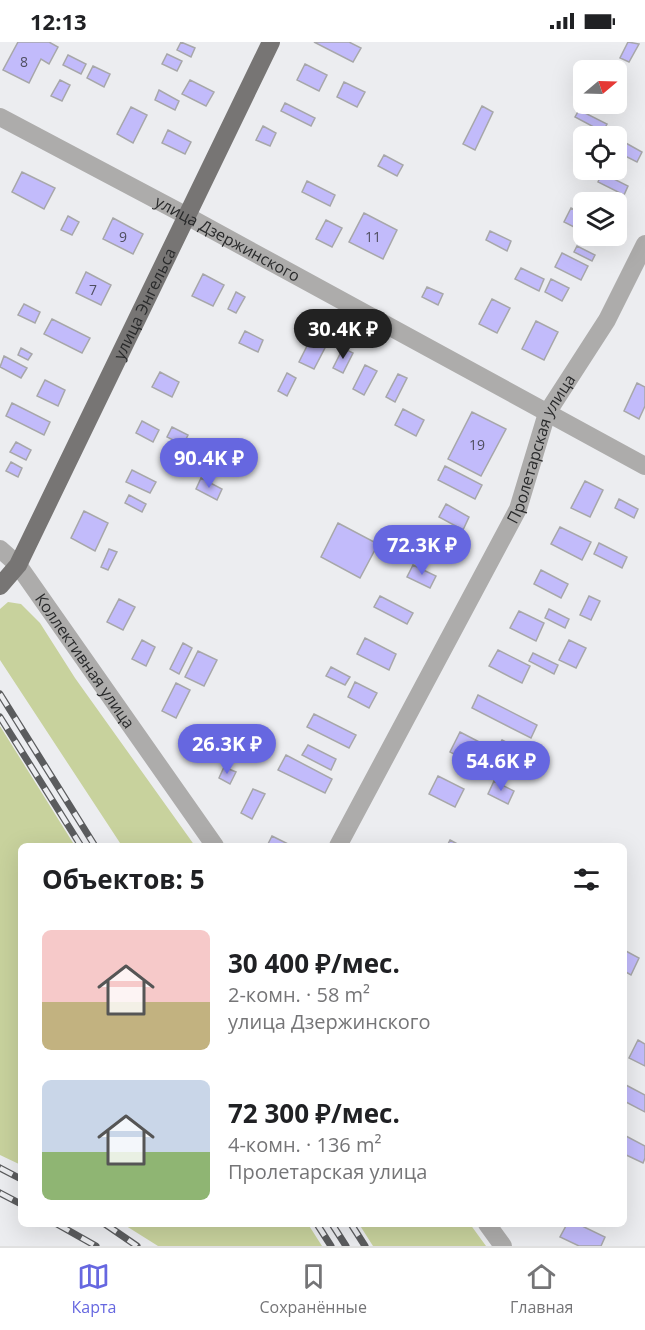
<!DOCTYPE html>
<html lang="ru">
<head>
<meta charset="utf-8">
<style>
	body { margin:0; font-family:"Open Sans",sans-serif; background:#f2f2f2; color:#202124; height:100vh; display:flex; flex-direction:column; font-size:22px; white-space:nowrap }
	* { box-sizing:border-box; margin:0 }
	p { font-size:20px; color:#757577 }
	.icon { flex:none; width:33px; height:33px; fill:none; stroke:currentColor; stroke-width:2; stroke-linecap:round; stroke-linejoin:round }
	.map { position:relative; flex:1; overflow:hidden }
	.side { position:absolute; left:18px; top:801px; width:609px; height:384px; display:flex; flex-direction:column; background:#fff; border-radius:9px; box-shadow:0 6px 24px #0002 }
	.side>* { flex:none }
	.needle { width:39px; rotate:71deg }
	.fabs { position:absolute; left:573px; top:18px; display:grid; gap:12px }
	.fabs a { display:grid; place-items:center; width:54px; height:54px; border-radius:9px; background:#fff; box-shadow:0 6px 24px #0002; font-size:30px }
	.price { position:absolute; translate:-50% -51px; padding:0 14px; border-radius:21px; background:#6667e0; color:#fff; font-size:20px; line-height:39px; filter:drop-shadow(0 2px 3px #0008) }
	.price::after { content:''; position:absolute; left:50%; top:36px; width:18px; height:14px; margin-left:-9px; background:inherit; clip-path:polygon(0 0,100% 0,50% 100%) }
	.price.current { background:#222; color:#fff }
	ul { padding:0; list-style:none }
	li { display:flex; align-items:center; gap:18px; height:150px; padding:0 24px }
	li span { display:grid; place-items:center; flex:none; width:168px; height:120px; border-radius:9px; color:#555 }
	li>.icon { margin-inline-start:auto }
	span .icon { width:72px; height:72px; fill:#fffc; stroke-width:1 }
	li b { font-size:26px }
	h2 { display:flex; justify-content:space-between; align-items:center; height:72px; padding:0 24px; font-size:26px }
	.status { display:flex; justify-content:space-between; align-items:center; height:42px; padding:0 30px; background:#fff; direction:ltr }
	.status svg { height:16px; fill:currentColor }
	.tab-bar { display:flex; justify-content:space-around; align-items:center; height:84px; border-top:2px solid #e0e0e0; background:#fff; font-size:16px; color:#757577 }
	.tab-bar a { display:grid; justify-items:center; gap:3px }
	.tab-bar .current { color:#6667e0 }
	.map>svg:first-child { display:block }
	.green { fill:#c8d29d }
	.building { fill:#c2bbfb; stroke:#a7a7a9; stroke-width:1.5 }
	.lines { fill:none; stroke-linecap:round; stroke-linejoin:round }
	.minor { stroke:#adacab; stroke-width:18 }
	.major { stroke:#777574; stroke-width:18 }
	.rail-casing { stroke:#5b5c5e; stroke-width:7 }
	.rail { stroke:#ecedf0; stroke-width:4.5; stroke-dasharray:14; stroke-linecap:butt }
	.labels { text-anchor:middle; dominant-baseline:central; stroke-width:4.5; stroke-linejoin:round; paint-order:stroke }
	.number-label { font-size:14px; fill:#4f4e5f }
	.street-label { font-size:16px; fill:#292a2b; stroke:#ecedf0 }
</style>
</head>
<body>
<div class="status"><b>12:13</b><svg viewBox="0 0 49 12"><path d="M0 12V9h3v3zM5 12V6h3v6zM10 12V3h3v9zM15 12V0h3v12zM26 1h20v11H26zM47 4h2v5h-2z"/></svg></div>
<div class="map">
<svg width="645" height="1204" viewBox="0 0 645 1204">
	<rect width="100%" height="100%" fill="#ecedf0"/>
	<path class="green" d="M 8,560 L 21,562 L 40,581 L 75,636 L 195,804 L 122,804 L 0,618 L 0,567 Z
		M 0,684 L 75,804 L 21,804 L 21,1123 L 0,1113 Z
		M 123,1182 L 308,1182 L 322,1204 L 158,1204 Z
		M 359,1182 L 470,1182 L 486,1204 L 373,1204 Z"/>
	<path class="building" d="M 18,0 L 49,0 L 58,5 L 49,22 L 41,17 L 29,41 L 3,28 Z
		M 181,0 L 195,6 L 191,15 L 177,8 Z
		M 314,0 L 349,0 L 361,6 L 353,20 Z
		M 628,0 L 639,2 L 629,20 L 620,16 Z
		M 167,12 L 182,19 L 177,29 L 162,22 Z
		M 68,13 L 86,22 L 81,32 L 63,23 Z
		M 305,22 L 327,33 L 319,49 L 297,38 Z
		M 93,24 L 110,32 L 104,45 L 87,36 Z
		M 60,38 L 70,43 L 62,59 L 51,54 Z
		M 190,38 L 214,50 L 206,64 L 182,52 Z
		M 344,40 L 365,50 L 357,65 L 337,55 Z
		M 159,48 L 179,59 L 175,68 L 155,58 Z
		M 285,61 L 315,76 L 311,84 L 281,69 Z
		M 482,64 L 493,70 L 475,108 L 463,102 Z
		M 131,65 L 147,73 L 133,101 L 117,92 Z
		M 579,68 L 607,82 L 603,90 L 575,75 Z
		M 263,84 L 276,91 L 270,104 L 256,98 Z
		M 168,88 L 191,100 L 185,112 L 162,101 Z
		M 624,100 L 642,110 L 637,120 L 619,111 Z
		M 384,113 L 403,123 L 397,134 L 378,124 Z
		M 22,130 L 55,146 L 44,167 L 12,150 Z
		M 602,131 L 628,144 L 624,153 L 598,140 Z
		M 307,139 L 335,153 L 330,164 L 302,150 Z
		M 571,166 L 584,172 L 584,190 L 564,180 Z
		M 364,171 L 397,188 L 383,217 L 349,200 Z
		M 68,174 L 79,180 L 72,193 L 61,188 Z
		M 113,176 L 143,192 L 133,212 L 103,197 Z
		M 326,178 L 342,186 L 332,205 L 316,197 Z
		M 490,189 L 511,199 L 507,209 L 486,198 Z
		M 591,194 L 605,194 L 602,199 Z
		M 577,204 L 595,213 L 592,219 L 574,210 Z
		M 562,211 L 588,224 L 581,238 L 555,225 Z
		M 521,226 L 544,237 L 539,249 L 515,237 Z
		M 86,230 L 111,243 L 101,263 L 76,251 Z
		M 203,232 L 224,243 L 213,264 L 192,254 Z
		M 551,237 L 569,246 L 562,259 L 545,250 Z
		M 427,245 L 443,252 L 438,263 L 422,255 Z
		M 236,250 L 245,255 L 236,271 L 228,267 Z
		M 492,257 L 510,266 L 497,291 L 479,282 Z
		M 24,262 L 40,270 L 35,281 L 18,273 Z
		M 52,277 L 90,296 L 82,311 L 44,292 Z
		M 536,279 L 558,290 L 544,318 L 522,307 Z
		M 245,289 L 263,298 L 258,310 L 239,301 Z
		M 312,294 L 327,302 L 314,327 L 299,320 Z
		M 21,306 L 32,312 L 28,318 L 18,313 Z
		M 343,306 L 353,311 L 343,331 L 333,326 Z
		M 4,314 L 27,326 L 21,336 L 0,325 Z
		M 365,323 L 377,329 L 364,353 L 353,347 Z
		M 160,330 L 179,340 L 172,355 L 152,345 Z
		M 287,331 L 296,336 L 287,354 L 278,349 Z
		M 398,332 L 407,336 L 395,360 L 386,355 Z
		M 45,338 L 65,348 L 58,364 L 37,354 Z
		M 637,341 L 645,345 L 645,364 L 639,377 L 624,369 Z
		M 12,361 L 50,380 L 44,393 L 6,374 Z
		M 403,367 L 424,378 L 416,394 L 395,383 Z
		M 472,370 L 506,387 L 481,434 L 448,417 Z
		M 142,379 L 159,388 L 153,400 L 136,391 Z
		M 172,385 L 188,393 L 183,403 L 167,395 Z
		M 16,400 L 31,408 L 26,418 L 10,410 Z
		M 11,420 L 22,426 L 18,435 L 6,429 Z
		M 445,424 L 482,443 L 475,457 L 438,438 Z
		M 132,428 L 156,440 L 150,451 L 126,440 Z
		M 201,436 L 222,447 L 217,458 L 196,447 Z
		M 585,439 L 603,448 L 590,475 L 571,466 Z
		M 129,453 L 146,462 L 142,470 L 125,461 Z
		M 619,457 L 638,467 L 634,476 L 615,466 Z
		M 446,462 L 469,475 L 463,488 L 439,475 Z
		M 84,469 L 108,481 L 95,509 L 71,496 Z
		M 338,481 L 378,502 L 360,536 L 321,515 Z
		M 560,485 L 591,500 L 582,518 L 551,502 Z
		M 427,486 L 451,499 L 444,512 L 420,500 Z
		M 599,501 L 627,515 L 622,526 L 594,512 Z
		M 109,507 L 117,510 L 108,528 L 101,525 Z
		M 413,523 L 436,534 L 430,546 L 407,535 Z
		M 541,528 L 568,542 L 561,556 L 534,542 Z
		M 380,554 L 413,571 L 407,582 L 374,565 Z
		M 589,554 L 600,559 L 591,578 L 580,573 Z
		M 119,557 L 135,565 L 123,588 L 107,580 Z
		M 549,567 L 569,577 L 565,586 L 545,576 Z
		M 519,569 L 544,581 L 536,599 L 510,586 Z
		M 365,596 L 396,612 L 389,628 L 357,612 Z
		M 142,598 L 155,605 L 146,624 L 132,617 Z
		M 569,598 L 586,606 L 576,626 L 559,618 Z
		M 183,601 L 192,606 L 179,632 L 170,627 Z
		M 498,608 L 530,624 L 522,641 L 489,624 Z
		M 198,609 L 217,618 L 204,644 L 185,635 Z
		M 533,611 L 558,623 L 554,632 L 529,619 Z
		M 331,625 L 350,635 L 345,643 L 326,634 Z
		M 355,640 L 377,651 L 369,666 L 348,655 Z
		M 176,641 L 190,648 L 176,676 L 162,669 Z
		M 478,653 L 537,683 L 531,696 L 472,666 Z
		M 314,672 L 356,693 L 349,706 L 307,685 Z
		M 246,685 L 264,693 L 257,706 L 240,697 Z
		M 460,690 L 493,707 L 483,727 L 450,710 Z
		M 502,698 L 516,705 L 512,712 L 498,705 Z
		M 308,703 L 336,717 L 331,728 L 302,713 Z
		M 286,713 L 332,737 L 325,751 L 278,728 Z
		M 224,725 L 236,730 L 230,742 L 219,736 Z
		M 438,734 L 464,747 L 455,765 L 429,752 Z
		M 494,739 L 514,749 L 508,762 L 488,752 Z
		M 253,747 L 265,752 L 252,777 L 241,771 Z
		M 272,794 L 292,804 L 267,804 Z
		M 450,798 L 461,804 L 447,804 Z
		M 624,908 L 639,916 L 631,933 L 624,929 Z
		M 638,998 L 645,1002 L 645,1024 L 629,1016 Z
		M 624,1042 L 645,1053 L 645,1070 L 624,1059 Z
		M 624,1093 L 645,1104 L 645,1116 L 643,1121 L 624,1112 Z
		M 567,1182 L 578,1182 L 605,1195 L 601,1204 L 579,1204 L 560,1195 Z"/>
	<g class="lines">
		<g class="minor">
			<path id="s1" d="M 0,75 L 185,173 L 645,424"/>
			<path id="s2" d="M 0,507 L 18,523 L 215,804"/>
			<path id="s3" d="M 338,804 L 518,467 L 547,371 L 607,278 L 645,202"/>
			<path d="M 487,1182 L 503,1204"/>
		</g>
		<path class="major" id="s4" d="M 0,544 L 18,523 L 271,0"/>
		<g class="rail-casing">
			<path id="rail" d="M 0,652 L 95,804
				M 0,675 L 81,804
				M 0,1126 L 21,1137
				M 0,1151 L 21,1162
				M 57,1182 L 96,1204
				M 105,1182 L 137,1204
				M 317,1182 L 331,1204
				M 332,1182 L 346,1204
				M 351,1182 L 365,1204"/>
		</g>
		<use href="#rail" class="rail"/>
	</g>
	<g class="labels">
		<g class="number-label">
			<text x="24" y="19">8</text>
			<text x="123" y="194">9</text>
			<text x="373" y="194">11</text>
			<text x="93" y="247">7</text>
			<text x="477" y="402">19</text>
		</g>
		<g class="street-label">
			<text stroke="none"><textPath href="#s1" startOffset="258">улица Дзержинского</textPath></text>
			<text stroke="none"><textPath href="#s4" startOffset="318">улица Энгельса</textPath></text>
			<text stroke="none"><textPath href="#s3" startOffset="447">Пролетарская улица</textPath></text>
			<text stroke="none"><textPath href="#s2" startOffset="141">Коллективная улица</textPath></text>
		</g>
	</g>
</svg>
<div class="fabs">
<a><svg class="needle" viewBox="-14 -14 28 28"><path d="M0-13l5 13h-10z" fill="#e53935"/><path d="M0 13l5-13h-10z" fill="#757577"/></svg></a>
<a><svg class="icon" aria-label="locate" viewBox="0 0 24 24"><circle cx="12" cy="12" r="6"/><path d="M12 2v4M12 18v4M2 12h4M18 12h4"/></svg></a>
<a><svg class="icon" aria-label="layers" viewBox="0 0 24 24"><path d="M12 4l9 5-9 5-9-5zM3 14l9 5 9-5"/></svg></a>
</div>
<b class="price current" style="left:343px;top:318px">30.4K ₽</b>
<b class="price" style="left:209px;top:447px">90.4K ₽</b>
<b class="price" style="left:422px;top:534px">72.3K ₽</b>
<b class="price" style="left:227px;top:733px">26.3K ₽</b>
<b class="price" style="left:501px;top:750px">54.6K ₽</b>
<section class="side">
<h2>Объектов: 5<svg class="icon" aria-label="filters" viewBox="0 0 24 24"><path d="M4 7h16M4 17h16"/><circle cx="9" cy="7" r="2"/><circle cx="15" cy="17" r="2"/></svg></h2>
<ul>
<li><span style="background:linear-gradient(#f6c9c9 60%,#c2b280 0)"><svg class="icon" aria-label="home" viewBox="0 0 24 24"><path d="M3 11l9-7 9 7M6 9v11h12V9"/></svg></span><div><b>30 400 ₽/мес.</b><p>2-комн. · 58 m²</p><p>улица Дзержинского</p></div></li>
<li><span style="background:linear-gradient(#c9d6e8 60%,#8fb573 0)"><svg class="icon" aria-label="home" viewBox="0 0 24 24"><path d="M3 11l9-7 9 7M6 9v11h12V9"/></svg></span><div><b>72 300 ₽/мес.</b><p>4-комн. · 136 m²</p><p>Пролетарская улица</p></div></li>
</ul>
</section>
</div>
<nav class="tab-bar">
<a class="current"><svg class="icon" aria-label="map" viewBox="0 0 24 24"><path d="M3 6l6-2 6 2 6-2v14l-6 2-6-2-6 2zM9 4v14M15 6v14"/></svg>Карта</a>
<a><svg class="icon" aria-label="saved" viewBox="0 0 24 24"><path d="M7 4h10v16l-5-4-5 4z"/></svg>Сохранённые</a>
<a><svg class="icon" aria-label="home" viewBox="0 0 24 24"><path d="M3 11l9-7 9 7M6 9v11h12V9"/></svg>Главная</a>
</nav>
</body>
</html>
